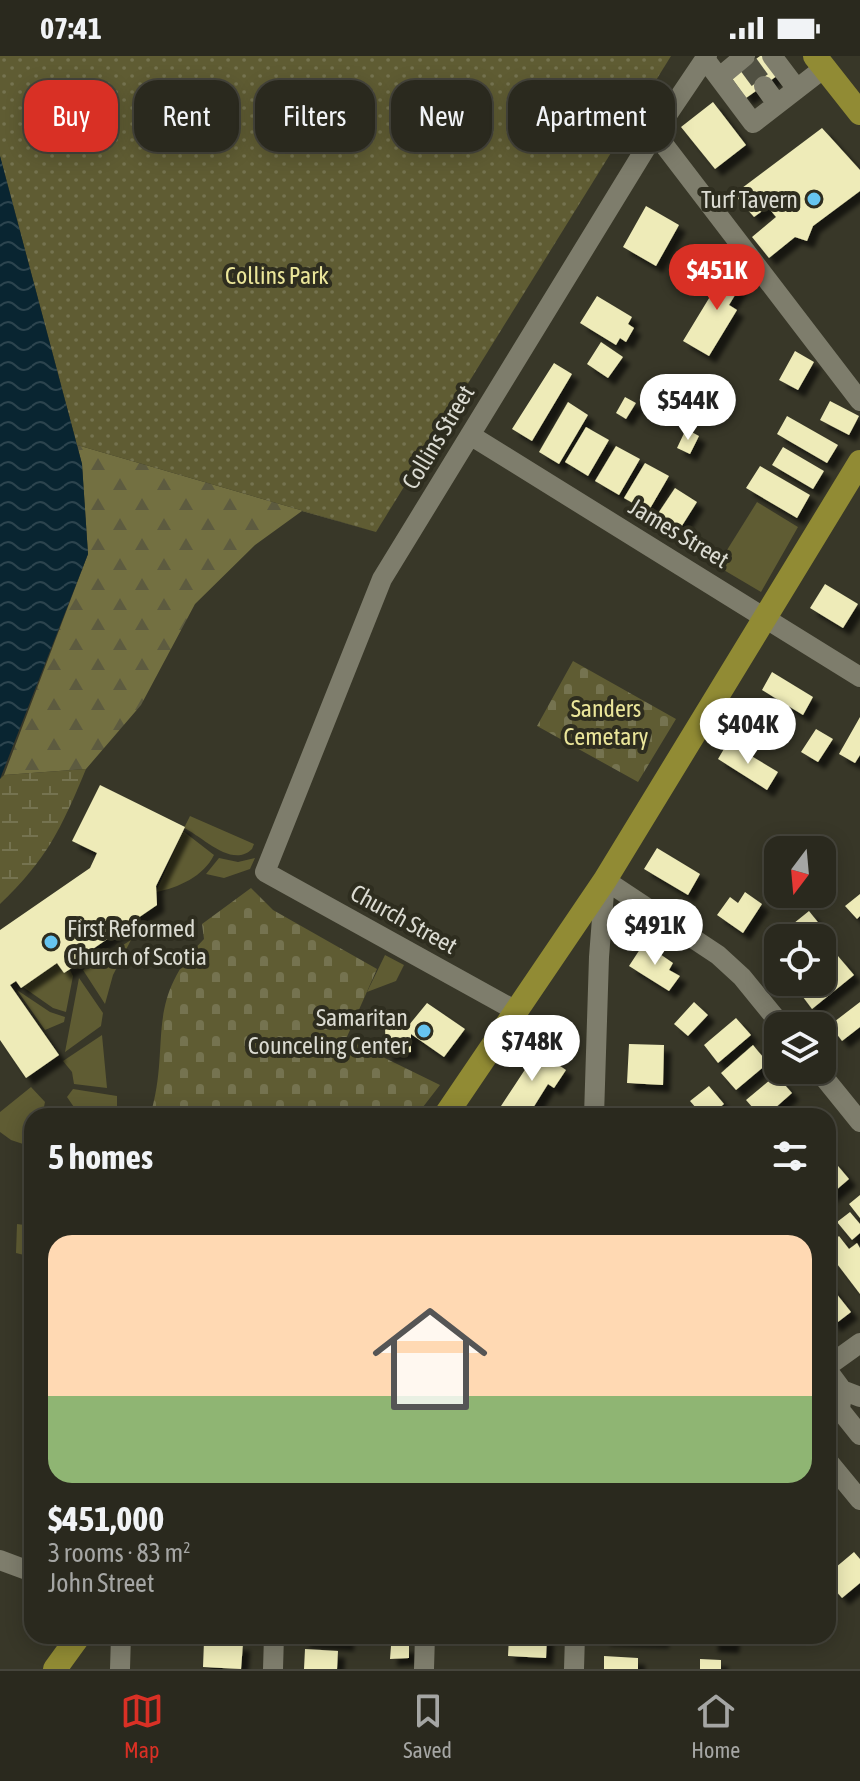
<!DOCTYPE html>
<html lang="en">
<head>
<meta charset="utf-8">
<style>
	body { margin:0; font-family:"Asap Condensed",sans-serif; background:#36352b; color:#f1f3f6; height:100vh; display:flex; flex-direction:column; font-size:30px; white-space:nowrap }
	* { box-sizing:border-box; margin:0 }
	p { font-size:26px; color:#a5a6a4 }
	.icon { flex:none; width:44px; height:44px; fill:none; stroke:currentColor; stroke-width:2; stroke-linecap:round; stroke-linejoin:round }
	.map { position:relative; flex:1; overflow:hidden }
	.panel { position:absolute; left:24px; top:1052px; width:812px; height:536px; display:flex; flex-direction:column; background:#2a291e; border-radius:24px; box-shadow:0 4px 20px #0003,0 0 0 2px #46453c }
	.panel>* { flex:none }
	.banner { position:absolute; left:24px; top:24px; width:812px; height:72px; display:flex; gap:16px }
	.needle { width:52px; rotate:196deg }
	.controls { position:absolute; left:764px; top:780px; display:grid; gap:16px }
	.controls a { display:grid; place-items:center; width:72px; height:72px; border-radius:16px; background:#2a291e; box-shadow:0 4px 20px #0003,0 0 0 2px #46453c; font-size:40px }
	.price { position:absolute; translate:-50% -68px; padding:0 18px; border-radius:28px; background:#fff; color:#222; font-size:26px; line-height:52px; filter:drop-shadow(0 2px 4px #0008) }
	.price::after { content:''; position:absolute; left:50%; top:48px; width:24px; height:18px; margin-left:-12px; background:inherit; clip-path:polygon(0 0,100% 0,50% 100%) }
	.price.active { background:#d93025; color:#fff }
	ul { padding:0; list-style:none }
	li { display:grid; align-content:center; gap:16px; height:424px; padding:0 24px }
	li span { display:grid; place-items:center; height:248px; border-radius:24px; color:#555 }
	li>.icon { margin-inline-start:auto }
	span .icon { width:144px; height:144px; fill:#fffc; stroke-width:1 }
	li b { font-size:34px }
	h2 { display:flex; justify-content:space-between; align-items:center; height:96px; padding:0 24px; font-size:34px }
	.tag { padding:0 28px; border-radius:24px; background:#2a291e; box-shadow:0 4px 20px #0003,0 0 0 2px #46453c; font-size:28px; line-height:72px }
	.tag.active { background:#d93025; color:#fff }
	.status { display:flex; justify-content:space-between; align-items:center; height:56px; padding:0 40px; background:#2a291e; direction:ltr }
	.status svg { height:22px; fill:currentColor }
	.tab-bar { display:flex; justify-content:space-around; align-items:center; height:112px; border-top:2px solid #46453c; background:#2a291e; font-size:22px; color:#a5a6a4 }
	.tab-bar a { display:grid; justify-items:center; gap:4px }
	.tab-bar .active { color:#d93025 }
	.map>svg:first-child { display:block }
	.green { fill:#5f5c33 }
	.forest { fill:url(#forest-firs) }
	.wetland { fill:url(#wetland-marsh) }
	.cemetery { fill:url(#cemetery-stones) }
	.park { fill:url(#park-dots) }
	.water { fill:url(#water-waves) }
	.building { fill:#eeebb8; filter:url(#shadow) }
	.lines { fill:none; stroke-linecap:round; stroke-linejoin:round }
	.minor-tunnel { stroke:#505042; stroke-width:20; stroke-dasharray:20 10; stroke-linecap:butt }
	.minor { stroke:#7e7d6c; stroke-width:20 }
	.major { stroke:#918b34; stroke-width:24 }
	.poi-dot { fill:#66c4ef; stroke:#2e2d1f; stroke-width:3 }
	.labels { text-anchor:middle; dominant-baseline:central; stroke-width:8; stroke-linejoin:round; paint-order:stroke }
	.poi-label { font-size:24px; fill:#dbdbd2; stroke:#2e2d1f; text-anchor:end }
	.park-label { font-size:24px; fill:#ebe69a; stroke:#2e2d1f }
	.street-label { font-size:24px; fill:#dbdbd2; stroke:#2e2d1f }
</style>
</head>
<body>
<div class="status"><b>07:41</b><svg viewBox="0 0 49 12"><path d="M0 12V9h3v3zM5 12V6h3v6zM10 12V3h3v9zM15 12V0h3v12zM26 1h20v11H26zM47 4h2v5h-2z"/></svg></div>
<div class="map">
<svg width="860" height="1613" viewBox="0 0 860 1613">
	<defs>
		<pattern id="forest-firs" width="22" height="20" patternUnits="userSpaceOnUse" patternTransform="scale(2)"><rect width="22" height="20" fill="#737041"/><path d="M5 1l3.5 6h-7zM16 11l3.5 6h-7z" fill="#5d5b40"/></pattern>
		<pattern id="wetland-marsh" width="20" height="14" patternUnits="userSpaceOnUse" patternTransform="scale(2)"><rect width="20" height="14" fill="#5f5c33"/><path d="M1 5h8M5 5V1M11 12h8M15 12V8" fill="none" stroke="#757350"/></pattern>
		<pattern id="cemetery-stones" width="16" height="16" patternUnits="userSpaceOnUse" patternTransform="scale(2)"><rect width="16" height="16" fill="#5f5c33"/><path d="M2 7V4a2 2 0 0 1 4 0v3zM10 15v-3a2 2 0 0 1 4 0v3z" fill="#757350"/></pattern>
		<pattern id="park-dots" width="8" height="8" patternUnits="userSpaceOnUse" patternTransform="scale(2)"><rect width="8" height="8" fill="#5f5c33"/><path d="M2 2h.1M6 6h.1" fill="none" stroke="#757350" stroke-width="1.8" stroke-linecap="round"/></pattern>
		<pattern id="water-waves" width="16" height="10" patternUnits="userSpaceOnUse" patternTransform="scale(2)"><rect width="16" height="10" fill="#092531"/><path d="M0 5q4-4 8 0t8 0" fill="none" stroke="#2c444e"/></pattern>
		<filter id="shadow"><feDropShadow dx="7" dy="7" stdDeviation="2" flood-color="#0009"/></filter>
	</defs>
	<rect width="100%" height="100%" fill="#383728"/>
	<path class="green" d="M 757,446 L 798,471 L 761,536 L 717,510 Z
		M 190,760 L 254,788 L 252,793 C 232,813 202,780 184,772 Z
		M 183,775 L 214,799 C 204,820 178,832 156,836 Z
		M 219,802 L 238,806 L 255,802 L 250,813 L 224,822 L 206,818 Z
		M 131,884 L 113,919 L 105,948 L 83,914 Z
		M 385,899 L 404,909 L 396,925 L 367,936 Z
		M 57,907 L 64,917 L 70,914 L 73,920 L 66,956 L 53,952 L 23,931 Z
		M 79,922 L 103,957 L 101,970 L 65,996 Z
		M 17,934 L 50,956 L 65,961 L 64,966 L 45,974 Z
		M 102,979 L 107,1032 L 74,1028 L 72,1016 L 63,1005 Z
		M 31,1031 L 45,1046 L 42,1060 L 32,1060 L 32,1091 L 11,1084 L 0,1076 L 0,1056 Z
		M 73,1033 L 117,1040 L 117,1050 L 110,1060 L 80,1060 L 67,1041 Z
		M 17,1168 L 32,1170 L 32,1201 L 16,1197 Z"/>
	<path class="forest" d="M 77,389 L 376,476 L 302,455 L 255,489 L 195,548 L 141,649 L 86,713 L 4,719 L 88,498 L 82,408 Z"/>
	<path class="wetland" d="M 86,713 C 61,773 47,803 0,848 L 0,723 L 4,719 Z"/>
	<path class="cemetery" d="M 573,605 L 676,663 L 638,726 L 537,670 Z
		M 251,832 L 273,854 L 377,913 L 346,983 L 440,1029 L 416,1060 L 150,1060 C 172,988 142,947 204,883 L 202,868 Z"/>
	<path class="park" d="M 0,0 L 671,0 L 376,476 L 77,389 L 0,100 Z"/>
	<path class="water" d="M 0,100 L 82,408 L 88,498 L 0,723 Z"/>
	<path class="building" d="M 760,0 L 768,0 L 781,17 L 746,42 L 731,21 Z
		M 713,46 L 746,89 L 715,113 L 681,71 Z
		M 822,72 L 860,114 L 860,135 L 813,170 L 807,185 L 795,181 L 769,202 L 752,181 L 776,161 L 768,151 L 754,161 L 734,138 Z
		M 646,150 L 679,169 L 656,210 L 623,191 Z
		M 731,206 L 749,216 L 729,249 L 737,254 L 709,300 L 683,285 Z
		M 597,240 L 632,261 L 628,268 L 634,272 L 626,286 L 620,282 L 616,289 L 580,267 Z
		M 601,286 L 623,301 L 608,322 L 587,308 Z
		M 795,295 L 814,306 L 798,334 L 779,324 Z
		M 554,307 L 572,318 L 532,385 L 512,373 Z
		M 625,341 L 636,347 L 626,363 L 616,357 Z
		M 830,345 L 859,360 L 849,379 L 820,364 Z
		M 568,346 L 588,359 L 559,408 L 539,396 Z
		M 787,360 L 838,389 L 827,407 L 777,378 Z
		M 586,371 L 609,384 L 588,420 L 565,406 Z
		M 686,373 L 699,380 L 690,398 L 677,392 Z
		M 616,390 L 640,403 L 619,439 L 595,425 Z
		M 783,391 L 824,415 L 813,433 L 772,409 Z
		M 645,407 L 669,420 L 648,456 L 624,442 Z
		M 760,410 L 810,439 L 797,462 L 746,432 Z
		M 675,432 L 697,446 L 678,476 L 655,462 Z
		M 825,528 L 858,548 L 843,572 L 810,552 Z
		M 772,616 L 813,641 L 803,659 L 762,634 Z
		M 860,661 L 860,699 L 855,707 L 839,698 Z
		M 816,673 L 833,683 L 818,706 L 801,696 Z
		M 728,686 L 778,716 L 767,734 L 718,703 Z
		M 100,729 L 185,771 L 156,830 L 157,849 L 84,899 L 87,902 L 64,917 L 57,907 L 21,932 L 16,925 L 10,929 L 59,999 L 26,1022 L 0,984 L 0,874 L 90,812 L 97,797 L 72,785 Z
		M 657,792 L 700,818 L 688,839 L 644,813 Z
		M 745,836 L 762,848 L 743,877 L 717,859 L 730,841 L 738,847 Z
		M 860,838 L 860,860 L 857,863 L 845,850 Z
		M 809,855 L 825,875 L 817,882 L 778,882 L 778,910 L 763,892 Z
		M 644,887 L 673,907 L 669,914 L 680,920 L 669,935 L 629,910 Z
		M 838,900 L 854,919 L 812,953 L 797,933 L 806,926 L 822,926 L 822,913 Z
		M 694,946 L 708,959 L 688,980 L 674,968 Z
		M 860,946 L 860,971 L 842,985 L 830,969 Z
		M 427,947 L 465,973 L 444,1001 L 411,978 L 411,996 L 386,998 L 385,971 L 409,969 Z
		M 736,962 L 751,979 L 718,1007 L 704,989 Z
		M 629,988 L 664,989 L 663,1029 L 627,1027 Z
		M 753,989 L 768,1007 L 736,1034 L 721,1017 Z
		M 532,991 L 566,1014 L 554,1032 L 548,1028 L 528,1060 L 515,1060 L 501,1050 L 526,1012 L 521,1008 Z
		M 776,1019 L 792,1037 L 766,1060 L 760,1060 L 746,1044 Z
		M 709,1030 L 724,1048 L 709,1060 L 703,1060 L 690,1045 Z
		M 621,1055 L 672,1058 L 672,1060 L 621,1060 Z
		M 833,1104 L 849,1123 L 828,1141 L 828,1108 Z
		M 860,1139 L 860,1162 L 849,1148 Z
		M 850,1156 L 860,1168 L 860,1177 L 852,1184 L 837,1166 Z
		M 839,1180 L 849,1193 L 857,1187 L 860,1192 L 860,1238 L 828,1196 L 828,1189 Z
		M 828,1227 L 851,1256 L 834,1269 L 828,1261 Z
		M 854,1496 L 860,1503 L 860,1527 L 842,1542 L 828,1526 L 832,1521 L 829,1517 Z
		M 303,1580 L 347,1580 L 347,1588 L 302,1585 Z
		M 509,1580 L 547,1580 L 546,1602 L 508,1600 Z
		M 603,1580 L 662,1580 L 662,1585 L 603,1583 Z
		M 711,1580 L 733,1580 L 732,1590 L 711,1589 Z
		M 204,1585 L 243,1588 L 241,1613 L 203,1611 Z
		M 391,1590 L 409,1590 L 409,1602 L 390,1603 Z
		M 305,1593 L 338,1595 L 337,1613 L 304,1613 Z
		M 604,1600 L 638,1602 L 638,1613 L 604,1613 Z
		M 700,1603 L 721,1604 L 721,1613 L 700,1613 Z"/>
	<g class="lines">
		<path class="minor-tunnel" d="M 748,8 L 764,30"/>
		<path class="minor" d="M 772,0 L 797,33
			M 705,3 L 753,67 L 824,12
			M 720,21 L 745,0
			M 764,30 L 777,48
			M 655,77 L 860,345
			M 470,379 L 860,621
			M 518,956 L 265,816 L 382,523 L 655,77 L 707,0
			M 818,1014 L 860,1066
			M 594,1060 L 599,901 L 605,824 L 718,899 L 742,921 L 782,970
			M 828,1310 L 860,1287
			M 828,1315 L 842,1334 L 860,1341
			M 842,1334 L 840,1354 L 860,1379
			M 828,1405 L 860,1444
			M 0,1504 L 32,1516
			M 120,1613 L 121,1580
			M 273,1613 L 274,1580
			M 424,1613 L 425,1580
			M 574,1613 L 575,1580"/>
		<path class="major" d="M 815,0 L 860,57
			M 445,1060 L 605,824 L 860,406
			M 55,1613 L 79,1580"/>
	</g>
	<g class="poi-dot">
		<circle cx="814" cy="143" r="8"/>
		<circle cx="51" cy="886" r="8"/>
		<circle cx="424" cy="975" r="8"/>
	</g>
	<g class="labels">
		<g class="poi-label">
			<text x="798" y="143">Turf Tavern</text>
			<text x="67" y="872" text-anchor="start">First Reformed<tspan x="67" dy="28">Church of Scotia</tspan></text>
			<text x="408" y="961">Samaritan<tspan x="408" dy="28">Counceling Center</tspan></text>
		</g>
		<g class="park-label">
			<text x="277" y="219">Collins Park</text>
			<text x="606" y="652">Sanders<tspan x="606" dy="28">Cemetary</tspan></text>
		</g>
		<g class="street-label">
			<text transform="translate(438 381) rotate(-59)">Collins Street</text>
			<text transform="translate(679 477) rotate(31)">James Street</text>
			<text transform="translate(404 863) rotate(29)">Church Street</text>
		</g>
	</g>
</svg>
<div class="controls">
<a><svg class="needle" viewBox="-14 -14 28 28"><path d="M0-13l5 13h-10z" fill="#e53935"/><path d="M0 13l5-13h-10z" fill="#a5a6a4"/></svg></a>
<a><svg class="icon" aria-label="locate" viewBox="0 0 24 24"><circle cx="12" cy="12" r="6"/><path d="M12 2v4M12 18v4M2 12h4M18 12h4"/></svg></a>
<a><svg class="icon" aria-label="layers" viewBox="0 0 24 24"><path d="M12 4l9 5-9 5-9-5zM3 14l9 5 9-5"/></svg></a>
</div>
<b class="price active" style="left:717px;top:256px">$451K</b>
<b class="price" style="left:688px;top:386px">$544K</b>
<b class="price" style="left:748px;top:710px">$404K</b>
<b class="price" style="left:655px;top:911px">$491K</b>
<b class="price" style="left:532px;top:1027px">$748K</b>
<div class="banner">
<a class="tag active">Buy</a>
<a class="tag">Rent</a>
<a class="tag">Filters</a>
<a class="tag">New</a>
<a class="tag">Apartment</a>
</div>
<section class="panel">
<h2>5 homes<svg class="icon" aria-label="filters" viewBox="0 0 24 24"><path d="M4 7h16M4 17h16"/><circle cx="9" cy="7" r="2"/><circle cx="15" cy="17" r="2"/></svg></h2>
<ul>
<li><span style="background:linear-gradient(#ffd9b3 65%,#8fb573 0)"><svg class="icon" aria-label="home" viewBox="0 0 24 24"><path d="M3 11l9-7 9 7M6 9v11h12V9"/></svg></span><div><b>$451,000</b><p>3 rooms · 83 m²</p><p>John Street</p></div></li>
</ul>
</section>
</div>
<nav class="tab-bar">
<a class="active"><svg class="icon" aria-label="map" viewBox="0 0 24 24"><path d="M3 6l6-2 6 2 6-2v14l-6 2-6-2-6 2zM9 4v14M15 6v14"/></svg>Map</a>
<a><svg class="icon" aria-label="saved" viewBox="0 0 24 24"><path d="M7 4h10v16l-5-4-5 4z"/></svg>Saved</a>
<a><svg class="icon" aria-label="home" viewBox="0 0 24 24"><path d="M3 11l9-7 9 7M6 9v11h12V9"/></svg>Home</a>
</nav>
</body>
</html>
